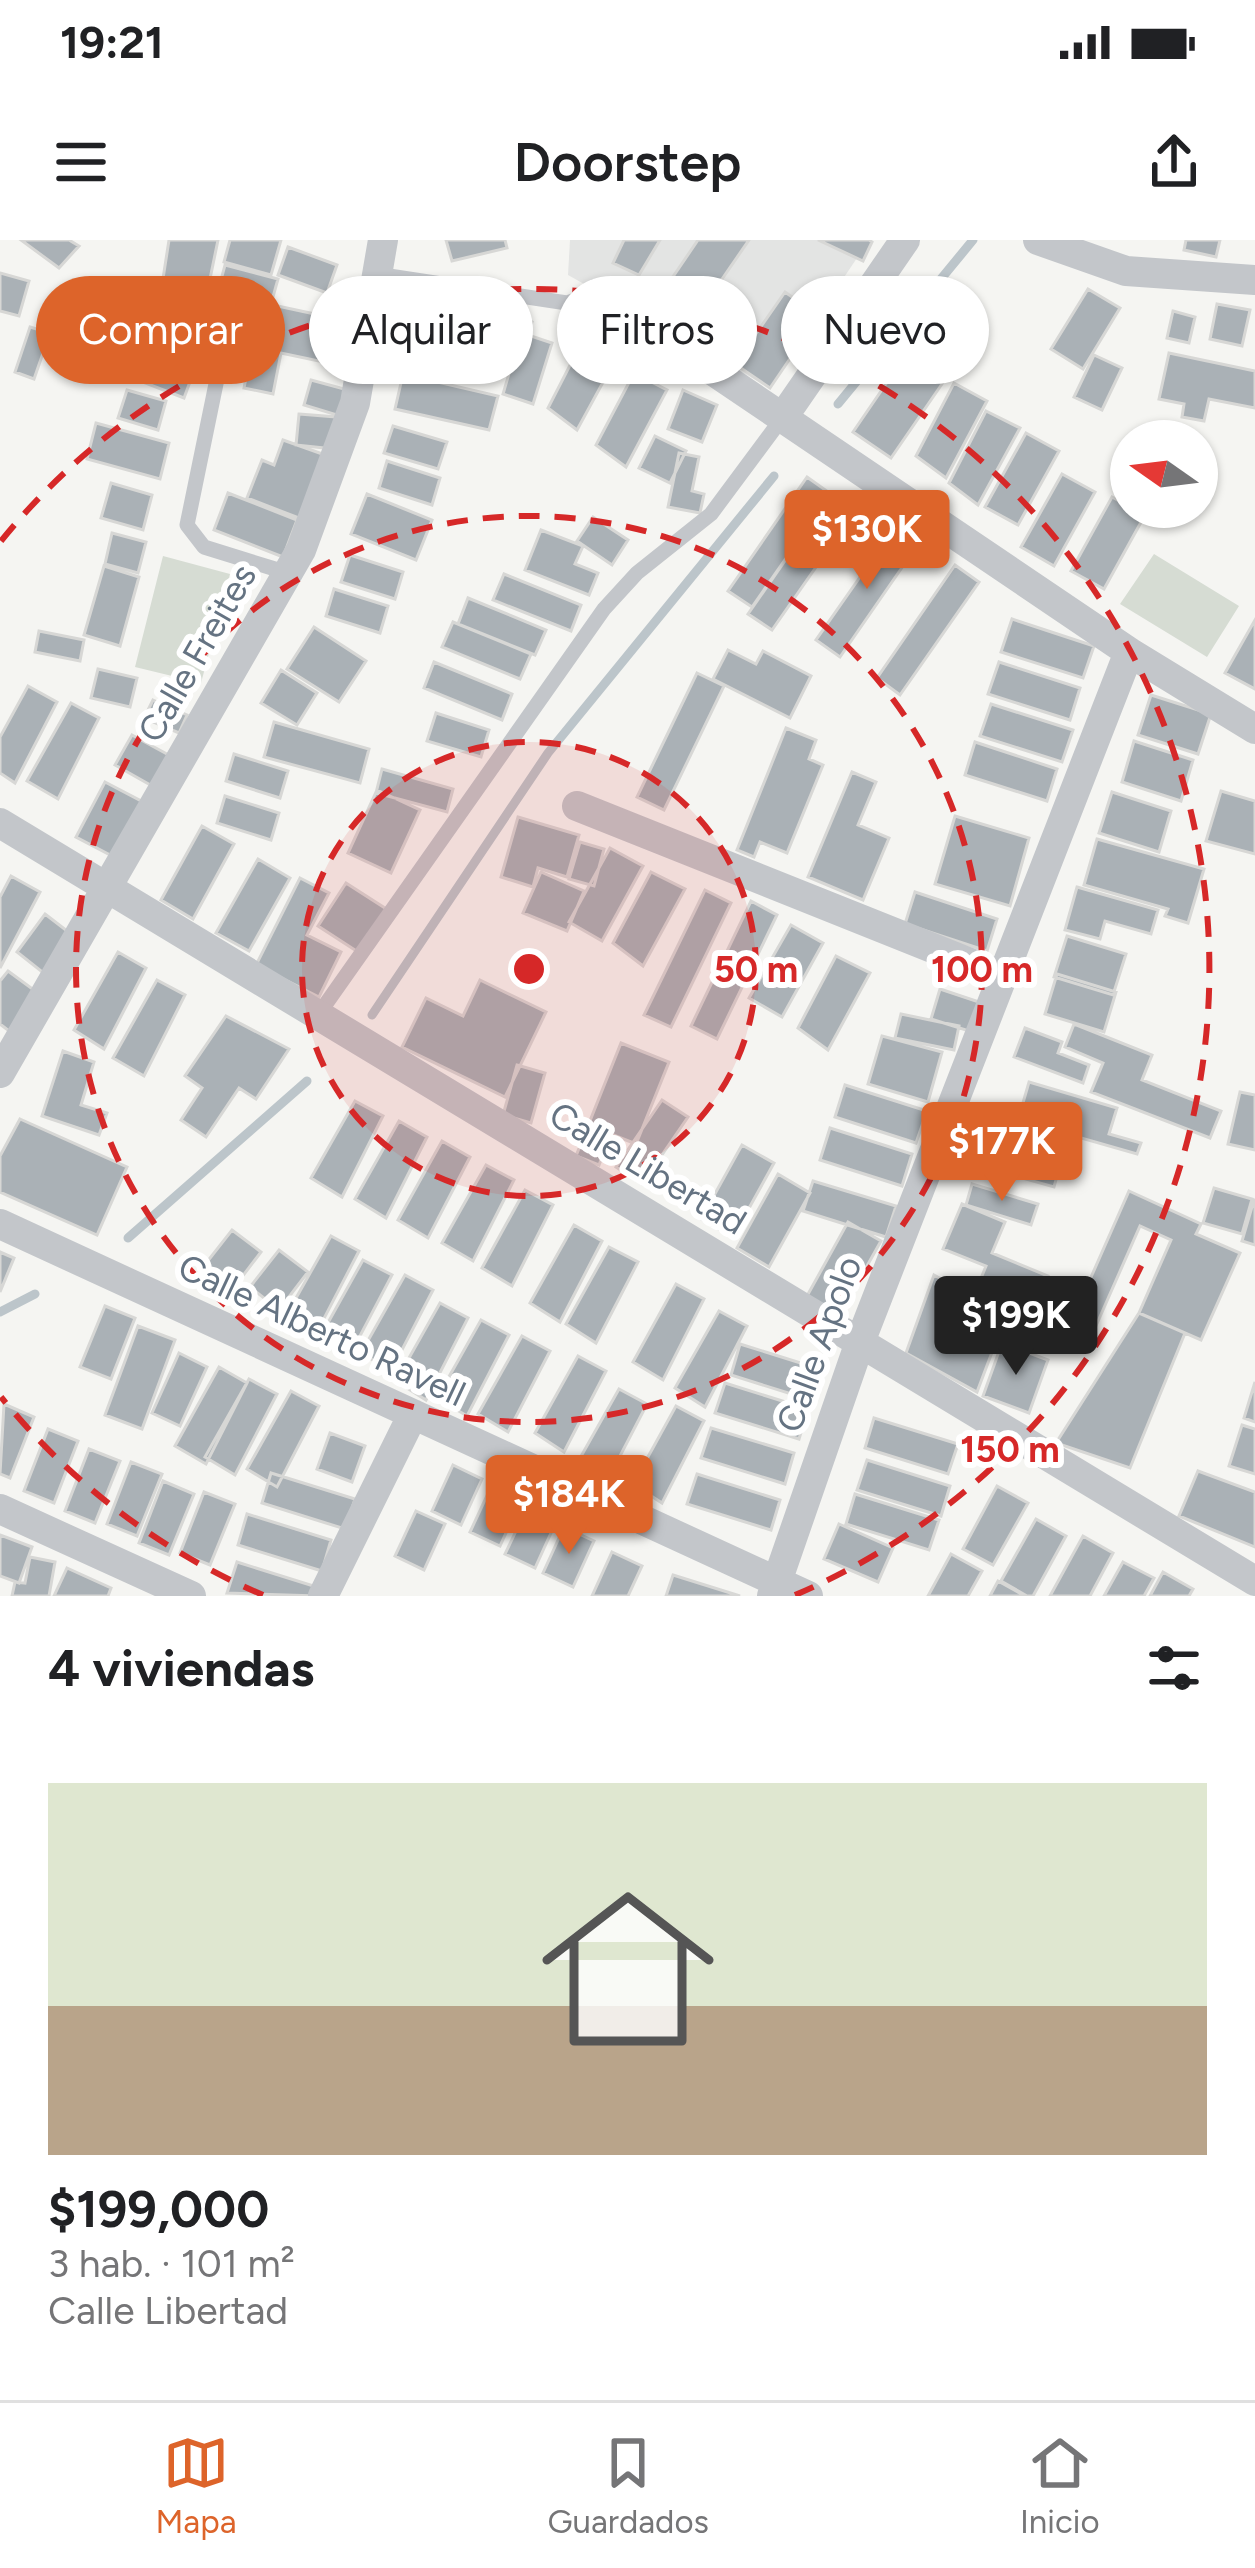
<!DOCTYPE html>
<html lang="es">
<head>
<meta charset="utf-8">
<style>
	body { margin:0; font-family:Figtree,sans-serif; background:#f6f6f6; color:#202124; height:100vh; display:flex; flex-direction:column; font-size:45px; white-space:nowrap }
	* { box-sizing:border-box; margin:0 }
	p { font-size:39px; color:#757577 }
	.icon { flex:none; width:66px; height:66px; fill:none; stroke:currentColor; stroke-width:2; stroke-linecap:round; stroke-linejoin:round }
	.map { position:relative; height:1356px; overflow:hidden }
	.sheet { display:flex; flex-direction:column; background:#fff; flex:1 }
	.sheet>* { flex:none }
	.top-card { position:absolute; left:36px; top:36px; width:1185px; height:108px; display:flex; gap:24px }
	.needle { width:78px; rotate:284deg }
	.controls { position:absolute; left:1110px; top:180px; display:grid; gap:24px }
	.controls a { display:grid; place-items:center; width:108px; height:108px; border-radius:50%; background:#fff; box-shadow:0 3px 9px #0004; font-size:60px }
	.price { position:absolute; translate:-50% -102px; padding:0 27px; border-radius:12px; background:#dd642a; color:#fff; font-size:39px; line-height:78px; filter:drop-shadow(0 3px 6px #0008) }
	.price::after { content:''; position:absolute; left:50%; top:72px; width:36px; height:27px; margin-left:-18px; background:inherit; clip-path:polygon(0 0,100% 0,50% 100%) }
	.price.current { background:#222; color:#fff }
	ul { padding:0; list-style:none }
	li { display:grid; align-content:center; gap:24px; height:636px; padding:0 48px }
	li+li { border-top:3px solid #e0e0e0 }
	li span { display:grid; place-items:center; height:372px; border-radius:0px; color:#555 }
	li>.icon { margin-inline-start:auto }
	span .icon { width:216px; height:216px; fill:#fffc; stroke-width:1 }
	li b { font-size:51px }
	h2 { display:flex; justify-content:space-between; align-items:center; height:144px; padding:0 48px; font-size:51px }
	.tag { padding:0 42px; border-radius:54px; background:#fff; box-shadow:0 3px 9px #0004; font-size:42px; line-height:108px }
	.tag.current { background:#dd642a; color:#fff }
	.status { display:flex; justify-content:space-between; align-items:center; height:84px; padding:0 60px; background:#fff; direction:ltr }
	.status svg { height:33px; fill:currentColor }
	header { display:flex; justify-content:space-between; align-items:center; height:156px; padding:0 48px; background:#fff; font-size:54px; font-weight:600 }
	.tab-bar { display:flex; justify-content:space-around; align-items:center; height:168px; border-top:3px solid #e0e0e0; background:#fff; font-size:33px; color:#757577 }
	.tab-bar a { display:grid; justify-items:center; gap:6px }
	.tab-bar .current { color:#dd642a }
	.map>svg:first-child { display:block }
	.built { fill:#e3e4e3 }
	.green { fill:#d6dcd3 }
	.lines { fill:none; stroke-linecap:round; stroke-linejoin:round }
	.stream { stroke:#bcc5ca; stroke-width:9 }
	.building { fill:#aab1b6; stroke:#d7d7d5; stroke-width:3 }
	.service { stroke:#c3c6ca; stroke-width:15 }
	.minor { stroke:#c3c6ca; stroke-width:30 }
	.ring { fill:none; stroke:#d62828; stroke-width:6; stroke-dasharray:21 15 }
	.labels { text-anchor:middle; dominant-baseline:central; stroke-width:12; stroke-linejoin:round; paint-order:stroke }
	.street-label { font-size:36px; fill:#657382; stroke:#fff }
	.centre { fill:#d62828; stroke:#fff; stroke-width:6 }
	.ring-label { font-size:36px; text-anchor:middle; font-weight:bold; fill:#d62828; stroke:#fff; stroke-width:12; stroke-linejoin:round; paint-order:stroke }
</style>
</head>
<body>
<div class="status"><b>19:21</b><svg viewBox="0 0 49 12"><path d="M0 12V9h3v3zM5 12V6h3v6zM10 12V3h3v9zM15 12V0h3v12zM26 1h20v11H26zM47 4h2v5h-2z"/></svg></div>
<header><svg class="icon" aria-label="menu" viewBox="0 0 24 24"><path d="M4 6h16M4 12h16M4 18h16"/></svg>Doorstep<svg class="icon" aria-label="share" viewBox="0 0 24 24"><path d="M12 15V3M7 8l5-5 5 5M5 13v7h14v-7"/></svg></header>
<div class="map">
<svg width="1255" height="1356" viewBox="0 0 1255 1356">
	<rect width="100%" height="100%" fill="#f5f5f2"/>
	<path class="built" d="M 570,0 L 869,0 L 770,148 L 568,35 Z"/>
	<path class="green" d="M 1154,314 L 1239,366 L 1207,417 L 1120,364 Z
		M 163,316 L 230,334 L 201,443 L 135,427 Z"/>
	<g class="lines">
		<path class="stream" d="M 838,164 L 973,0
			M 372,775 L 548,513 L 774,236
			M 128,998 L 307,841
			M 0,1072 L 35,1054"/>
	</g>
	<path class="building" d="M 21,0 L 69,0 L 79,6 L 59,28 Z
		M 169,0 L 218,0 L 204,68 L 160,58 Z
		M 230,0 L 281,0 L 271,35 L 224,22 Z
		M 446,0 L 505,0 L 507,8 L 452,21 Z
		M 624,0 L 660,0 L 639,35 L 613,23 Z
		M 698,0 L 749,0 L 700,71 L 666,47 Z
		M 818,0 L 869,0 L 872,2 L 863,21 Z
		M 1186,0 L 1220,0 L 1216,17 L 1184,10 Z
		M 288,7 L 337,25 L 327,53 L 278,35 Z
		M 225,25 L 278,39 L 262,96 L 210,81 Z
		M 0,33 L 29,41 L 19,76 L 0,71 Z
		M 1088,49 L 1120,68 L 1083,129 L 1051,109 Z
		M 785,52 L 819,76 L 770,148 L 735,124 Z
		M 425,56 L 479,73 L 470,100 L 417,83 Z
		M 954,62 L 984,83 L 891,218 L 853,192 L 927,84 L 935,89 Z
		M 1217,64 L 1250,70 L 1242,106 L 1210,99 Z
		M 273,65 L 361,84 L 352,128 L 281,113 L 273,154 L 244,148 L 255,93 L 267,95 Z
		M 496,70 L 532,82 L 528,95 L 552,103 L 533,164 L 503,154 L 513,120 L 483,111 Z
		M 1173,71 L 1195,77 L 1189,103 L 1167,98 Z
		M 30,87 L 50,93 L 34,139 L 15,132 Z
		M 153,94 L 201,112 L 184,158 L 122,134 L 130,112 L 144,117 Z
		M 419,96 L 473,112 L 464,140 L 411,123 Z
		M 585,96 L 619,113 L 577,190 L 548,168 Z
		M 1169,113 L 1255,131 L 1255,168 L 1209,159 L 1204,181 L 1182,177 L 1184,164 L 1159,159 Z
		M 1094,115 L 1122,128 L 1102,170 L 1074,157 Z
		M 634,133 L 667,150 L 626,227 L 596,205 Z
		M 403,134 L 498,156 L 489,190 L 395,169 Z
		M 311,140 L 348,150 L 340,176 L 304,165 Z
		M 954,143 L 987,161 L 946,238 L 916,216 Z
		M 127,150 L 166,161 L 158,190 L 118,178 Z
		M 683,150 L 717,165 L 702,202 L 668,189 Z
		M 986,171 L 1020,188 L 978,265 L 949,243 Z
		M 299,174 L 336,177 L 334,209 L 296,205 Z
		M 96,183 L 169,203 L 160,239 L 87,219 Z
		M 393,186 L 447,202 L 438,229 L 384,213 Z
		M 1026,193 L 1059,211 L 1018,285 L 985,267 Z
		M 655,196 L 686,211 L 670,243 L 639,228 Z
		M 283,200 L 328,216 L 304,280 L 247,258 L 262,220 L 274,225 Z
		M 679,213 L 699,217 L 692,251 L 704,254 L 700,273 L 668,267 Z
		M 387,221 L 440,238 L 432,265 L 379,248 Z
		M 1062,234 L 1095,252 L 1054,326 L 1021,307 Z
		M 807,237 L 831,254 L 752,367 L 728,351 Z
		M 111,243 L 152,255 L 143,290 L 101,278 Z
		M 228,253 L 297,280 L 283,317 L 214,290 Z
		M 367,254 L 432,280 L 416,320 L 351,294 Z
		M 1112,257 L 1145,275 L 1104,349 L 1071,331 Z
		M 827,260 L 851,277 L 772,390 L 748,374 Z
		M 593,277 L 628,300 L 612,325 L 577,301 Z
		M 895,287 L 919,303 L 840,417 L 816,400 Z
		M 541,290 L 583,306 L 575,324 L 598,333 L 589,355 L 525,330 Z
		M 112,293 L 146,302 L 138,333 L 105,324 Z
		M 350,315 L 403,332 L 395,359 L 341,342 Z
		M 955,325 L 979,342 L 900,455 L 877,438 Z
		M 104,326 L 139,337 L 120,406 L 84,395 Z
		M 504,334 L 581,365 L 571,391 L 493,360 Z
		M 334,349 L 388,366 L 380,393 L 326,376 Z
		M 468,358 L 546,390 L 535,415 L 458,384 Z
		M 1012,379 L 1094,406 L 1083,438 L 1001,412 Z
		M 1255,380 L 1255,449 L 1225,433 Z
		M 453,382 L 531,414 L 520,439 L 442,407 Z
		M 314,387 L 366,421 L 339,462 L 287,429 Z
		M 39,391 L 84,400 L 80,421 L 35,412 Z
		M 728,410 L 756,424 L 763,411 L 811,436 L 790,478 L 713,439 Z
		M 434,422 L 512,454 L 502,480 L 424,448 Z
		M 999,422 L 1080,448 L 1070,480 L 988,454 Z
		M 98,429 L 137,438 L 130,467 L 91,458 Z
		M 281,430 L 317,453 L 297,485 L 261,463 Z
		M 697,433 L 724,446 L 664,570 L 637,557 Z
		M 28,446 L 57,462 L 15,543 L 0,533 L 0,497 Z
		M 1151,455 L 1211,474 L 1198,514 L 1138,495 Z
		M 153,460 L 187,475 L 179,493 L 144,478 Z
		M 71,463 L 99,478 L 58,559 L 27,541 Z
		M 991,464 L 1073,490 L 1062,522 L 980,496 Z
		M 436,473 L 489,490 L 481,517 L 427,501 Z
		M 274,482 L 369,509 L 360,543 L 264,517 Z
		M 786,488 L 816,500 L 809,519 L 823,525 L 787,613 L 760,602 L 754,617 L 737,610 Z
		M 132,495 L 178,520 L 161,551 L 115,525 Z
		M 1134,501 L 1193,520 L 1181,561 L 1122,542 Z
		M 975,502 L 1057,529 L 1047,561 L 965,535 Z
		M 234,514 L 288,531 L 280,558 L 226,541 Z
		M 382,529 L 453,549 L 447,572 L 376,553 Z
		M 852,532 L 876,542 L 858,585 L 889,598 L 863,660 L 808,637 Z
		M 105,542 L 143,562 L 114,617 L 76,597 Z
		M 377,550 L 420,570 L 391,633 L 348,613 Z
		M 1221,551 L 1255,561 L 1255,614 L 1206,601 Z
		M 1112,552 L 1171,571 L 1159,612 L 1099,593 Z
		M 225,556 L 279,573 L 271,600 L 217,583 Z
		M 955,576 L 1029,598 L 1010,666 L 935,644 Z
		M 518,577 L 579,595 L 567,637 L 538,628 L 533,647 L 501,637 Z
		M 202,586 L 234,604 L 193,679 L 161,660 Z
		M 1097,599 L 1204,629 L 1188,683 L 1165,676 L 1168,669 L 1084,645 Z
		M 580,602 L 604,609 L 594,646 L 569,639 Z
		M 610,608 L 643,626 L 602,701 L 569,682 Z
		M 258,619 L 290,638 L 249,711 L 216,693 Z
		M 541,632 L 584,651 L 567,691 L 523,673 Z
		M 651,632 L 685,649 L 643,726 L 613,703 Z
		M 11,636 L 40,652 L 0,728 L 0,657 Z
		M 300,638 L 329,653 L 307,695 L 341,712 L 319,757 L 256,725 Z
		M 346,643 L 388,670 L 361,714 L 318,686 Z
		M 1077,647 L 1158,670 L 1151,694 L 1105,681 L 1100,699 L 1065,690 Z
		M 705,650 L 731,663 L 671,787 L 644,775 Z
		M 915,652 L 997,679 L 987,711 L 905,684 Z
		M 751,661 L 777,675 L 717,799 L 691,786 Z
		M 45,674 L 75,697 L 46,735 L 17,712 Z
		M 791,685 L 823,703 L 782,777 L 749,758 Z
		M 1067,696 L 1126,714 L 1113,755 L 1054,737 Z
		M 118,712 L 146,728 L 104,809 L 74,790 Z
		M 836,716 L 870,733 L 828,810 L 798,788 Z
		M 8,731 L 38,753 L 9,791 L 0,784 L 0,741 Z
		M 1057,734 L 1116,752 L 1104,792 L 1045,774 Z
		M 157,740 L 185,755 L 144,836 L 113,818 Z
		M 480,740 L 546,772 L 505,857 L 402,807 L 426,758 L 463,776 Z
		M 940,749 L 982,763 L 972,792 L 931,779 Z
		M 901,774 L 959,786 L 954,810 L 895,798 Z
		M 226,776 L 289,809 L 256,859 L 239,848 L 206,897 L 181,880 L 202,848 L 185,836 Z
		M 1074,784 L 1152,815 L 1142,840 L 1221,871 L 1210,898 L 1091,852 L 1103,823 L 1065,807 Z
		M 1025,788 L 1062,802 L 1058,813 L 1089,825 L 1083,843 L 1014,817 Z
		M 882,796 L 942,812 L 928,862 L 868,844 Z
		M 621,803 L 669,822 L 636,904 L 611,894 L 599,925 L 576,916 Z
		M 63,811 L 94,822 L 81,865 L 107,873 L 99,895 L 42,876 Z
		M 517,825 L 545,833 L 531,883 L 503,875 Z
		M 1029,842 L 1117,868 L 1109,894 L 1141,903 L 1137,914 L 1018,880 Z
		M 845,845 L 927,871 L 916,903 L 835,877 Z
		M 1240,852 L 1255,855 L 1255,910 L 1228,904 Z
		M 662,860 L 688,877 L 642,944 L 616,927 Z
		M 355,861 L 383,876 L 342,957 L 311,938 Z
		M 20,879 L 127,927 L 97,995 L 0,952 L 0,916 Z
		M 399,881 L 427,897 L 386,978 L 355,959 Z
		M 830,888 L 912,914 L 902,946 L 820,920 Z
		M 994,892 L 1064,911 L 1054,947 L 983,927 Z
		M 442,901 L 470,917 L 428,998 L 398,980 Z
		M 742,905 L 774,923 L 733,997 L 701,979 Z
		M 486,925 L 514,940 L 473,1021 L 442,1003 Z
		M 778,934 L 810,953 L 769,1027 L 737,1008 Z
		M 813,941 L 896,966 L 886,997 L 803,971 Z
		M 972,944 L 1038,964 L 1031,985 L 966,965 Z
		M 1214,948 L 1252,959 L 1242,994 L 1203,983 Z
		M 525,950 L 553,965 L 512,1046 L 482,1028 Z
		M 1129,951 L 1201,984 L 1196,994 L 1240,1013 L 1201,1100 L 1139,1073 L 1171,1000 L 1140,986 L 1095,1088 L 1073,1078 Z
		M 1254,960 L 1255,960 L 1255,1005 L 1242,1001 Z
		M 962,964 L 1005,982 L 992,1013 L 1048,1036 L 1032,1076 L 975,1053 L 986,1026 L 943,1009 Z
		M 848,982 L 881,1001 L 840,1074 L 807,1056 Z
		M 574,985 L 602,1001 L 560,1082 L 530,1063 Z
		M 232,990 L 261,1012 L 232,1050 L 203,1027 Z
		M 331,996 L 359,1011 L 317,1092 L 287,1074 Z
		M 609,1007 L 638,1022 L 596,1103 L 566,1084 Z
		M 279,1010 L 308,1032 L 279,1070 L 250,1047 Z
		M 0,1012 L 14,1018 L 0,1052 Z
		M 363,1020 L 392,1035 L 350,1115 L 320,1097 Z
		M 405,1035 L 433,1050 L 391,1131 L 361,1113 Z
		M 934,1035 L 1035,1089 L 1031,1108 L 994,1107 L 977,1152 L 906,1113 Z
		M 676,1044 L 704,1059 L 663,1140 L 633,1122 Z
		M 440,1063 L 468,1078 L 426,1160 L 396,1141 Z
		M 105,1066 L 135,1078 L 111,1139 L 80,1127 Z
		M 719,1071 L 747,1086 L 705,1167 L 675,1148 Z
		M 1139,1073 L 1185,1093 L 1130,1228 L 1056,1203 Z
		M 481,1080 L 509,1095 L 467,1176 L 437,1158 Z
		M 138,1086 L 175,1100 L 142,1189 L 105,1175 Z
		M 522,1096 L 550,1111 L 508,1192 L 478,1174 Z
		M 1002,1103 L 1048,1120 L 1029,1173 L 983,1156 Z
		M 740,1104 L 823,1130 L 814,1161 L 731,1135 Z
		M 179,1113 L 207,1127 L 180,1186 L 152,1173 Z
		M 578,1116 L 606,1131 L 564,1212 L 535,1193 Z
		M 219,1127 L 247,1143 L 206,1224 L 175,1206 Z
		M 249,1139 L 277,1154 L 235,1235 L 205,1217 Z
		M 1255,1142 L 1255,1182 L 1244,1178 Z
		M 725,1143 L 808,1169 L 799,1199 L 715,1173 Z
		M 619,1149 L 647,1164 L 605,1245 L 575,1227 Z
		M 291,1151 L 319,1166 L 277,1247 L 247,1229 Z
		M 4,1164 L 34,1177 L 10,1238 L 0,1234 Z
		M 676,1166 L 704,1181 L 662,1263 L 633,1244 Z
		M 874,1178 L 958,1204 L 948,1234 L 865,1208 Z
		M 1242,1185 L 1255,1189 L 1255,1234 L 1229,1226 Z
		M 711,1188 L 794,1213 L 785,1244 L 701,1218 Z
		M 48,1189 L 78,1201 L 54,1263 L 24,1251 Z
		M 330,1193 L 365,1206 L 352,1242 L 317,1229 Z
		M 89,1209 L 120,1221 L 95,1283 L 65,1271 Z
		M 867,1220 L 950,1246 L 941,1276 L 857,1250 Z
		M 131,1222 L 162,1234 L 137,1296 L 107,1284 Z
		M 453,1225 L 482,1239 L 461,1285 L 432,1271 Z
		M 1198,1231 L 1255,1252 L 1255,1307 L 1179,1276 Z
		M 271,1233 L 355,1259 L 345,1289 L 262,1263 Z
		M 697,1234 L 780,1260 L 771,1290 L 687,1264 Z
		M 163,1241 L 194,1254 L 169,1315 L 139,1303 Z
		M 997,1246 L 1028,1263 L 993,1325 L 963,1309 Z
		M 491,1247 L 521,1260 L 500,1306 L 470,1292 Z
		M 204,1252 L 235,1264 L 210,1325 L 180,1313 Z
		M 855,1254 L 939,1280 L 929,1310 L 846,1284 Z
		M 527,1268 L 556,1282 L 535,1328 L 505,1314 Z
		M 416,1271 L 445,1284 L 424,1330 L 395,1316 Z
		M 247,1274 L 331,1300 L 322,1331 L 238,1305 Z
		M 1036,1279 L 1066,1296 L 1033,1356 L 1027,1356 L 1001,1341 Z
		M 839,1284 L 893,1308 L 878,1342 L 824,1319 Z
		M 564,1287 L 594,1301 L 573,1347 L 543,1333 Z
		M 0,1295 L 32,1307 L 19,1343 L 0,1336 Z
		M 1083,1296 L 1113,1313 L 1090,1356 L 1050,1356 Z
		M 612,1312 L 642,1326 L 628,1356 L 592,1356 Z
		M 951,1314 L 982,1331 L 968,1356 L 928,1356 Z
		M 30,1317 L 55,1322 L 49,1356 L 12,1356 L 15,1342 L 25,1343 Z
		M 237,1322 L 320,1348 L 318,1356 L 227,1353 Z
		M 1123,1322 L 1154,1338 L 1144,1356 L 1104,1356 Z
		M 67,1328 L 111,1348 L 108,1356 L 54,1356 Z
		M 1163,1332 L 1193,1349 L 1189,1356 L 1150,1356 Z
		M 673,1335 L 740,1356 L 666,1356 Z
		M 998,1341 L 1025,1356 L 990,1356 Z"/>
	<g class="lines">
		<path class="service" d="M 376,34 L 567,63 L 598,53
			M 225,100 L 187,285 L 204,307 L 288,333
			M 318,775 L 604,369 L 637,333 L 711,274 L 783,177"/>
		<path class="minor" d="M 1038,0 L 1126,31 L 1255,40
			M 598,53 L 1129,412 L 1255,489
			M 783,177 L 905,0
			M 577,566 L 1000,735
			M 0,583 L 1255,1341
			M 0,833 L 301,310 L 355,163 L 383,0
			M 0,984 L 808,1356
			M 0,1269 L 191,1356
			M 323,1356 L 413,1174
			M 772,1356 L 860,1102 L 1129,412"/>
	</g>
	<circle cx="529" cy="729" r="227" fill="#d62828" fill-opacity=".12"/>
	<g class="ring">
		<circle cx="529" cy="729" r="227"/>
		<circle cx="529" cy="729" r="453"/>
		<path d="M263 1355A680 680 0 0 1 1 1157M1 301A680 680 0 1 1 795 1355"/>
	</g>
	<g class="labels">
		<g class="street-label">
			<text transform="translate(197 413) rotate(-60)">Calle Freites</text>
			<text transform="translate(648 928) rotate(31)">Calle Libertad</text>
			<text transform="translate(322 1090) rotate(25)">Calle Alberto Ravell</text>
			<text transform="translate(819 1104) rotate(-70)">Calle Apolo</text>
		</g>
	</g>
	<circle cx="529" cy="729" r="18" class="centre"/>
	<g class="ring-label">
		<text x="756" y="742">50 m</text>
		<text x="982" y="742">100 m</text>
		<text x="1010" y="1222">150 m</text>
	</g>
</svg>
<div class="controls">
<a><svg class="needle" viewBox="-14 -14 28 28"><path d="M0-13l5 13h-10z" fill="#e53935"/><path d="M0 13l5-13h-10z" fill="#757577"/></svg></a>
</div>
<b class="price" style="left:867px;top:352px">$130K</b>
<b class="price" style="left:1002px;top:964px">$177K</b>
<b class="price current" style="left:1016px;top:1138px">$199K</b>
<b class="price" style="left:569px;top:1317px">$184K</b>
<div class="top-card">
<a class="tag current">Comprar</a>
<a class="tag">Alquilar</a>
<a class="tag">Filtros</a>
<a class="tag">Nuevo</a>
</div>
</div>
<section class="sheet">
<h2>4 viviendas<svg class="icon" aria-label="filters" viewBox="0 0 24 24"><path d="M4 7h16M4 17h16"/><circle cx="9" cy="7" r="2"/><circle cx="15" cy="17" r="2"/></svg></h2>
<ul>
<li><span style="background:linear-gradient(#dfe7d0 60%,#b9a48a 0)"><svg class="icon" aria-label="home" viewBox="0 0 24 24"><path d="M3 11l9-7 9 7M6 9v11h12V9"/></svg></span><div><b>$199,000</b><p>3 hab. · 101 m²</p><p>Calle Libertad</p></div></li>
</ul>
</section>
<nav class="tab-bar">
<a class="current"><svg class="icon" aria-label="map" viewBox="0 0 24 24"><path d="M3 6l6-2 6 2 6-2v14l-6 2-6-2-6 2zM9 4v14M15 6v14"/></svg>Mapa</a>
<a><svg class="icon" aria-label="saved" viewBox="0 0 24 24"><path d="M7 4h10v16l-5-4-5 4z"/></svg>Guardados</a>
<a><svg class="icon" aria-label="home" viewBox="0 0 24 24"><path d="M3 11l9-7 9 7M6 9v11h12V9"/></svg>Inicio</a>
</nav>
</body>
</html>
